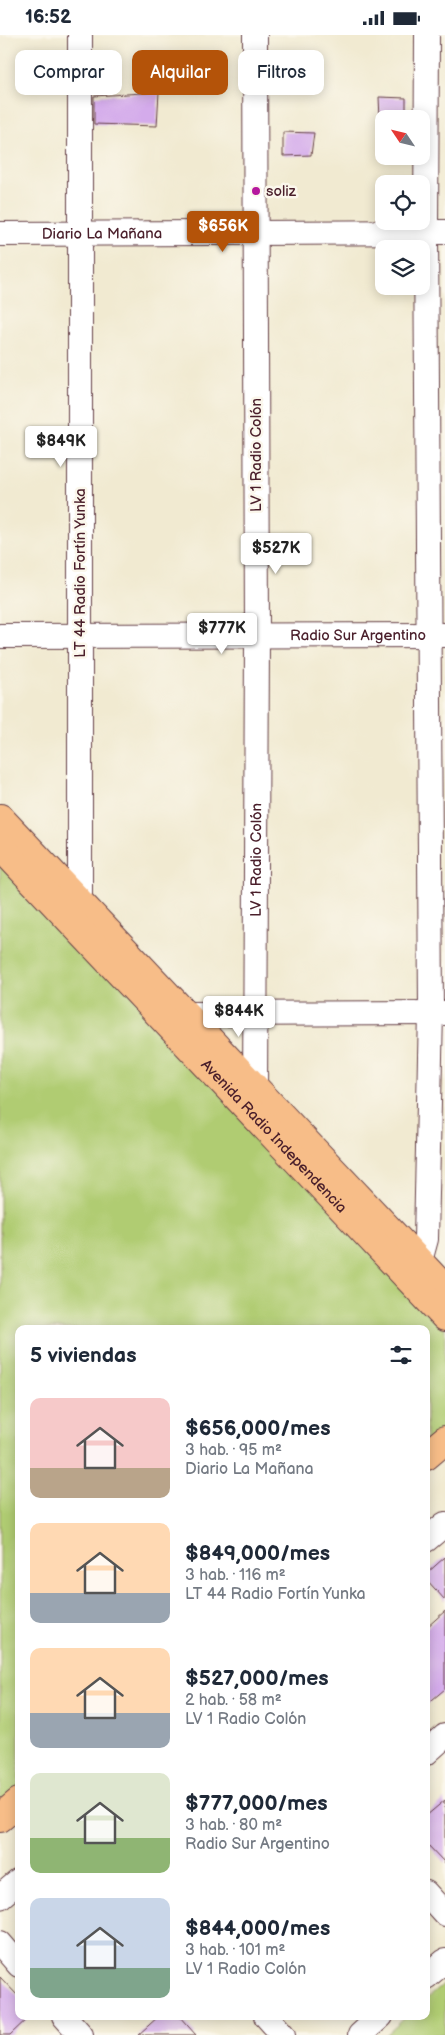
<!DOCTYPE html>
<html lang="es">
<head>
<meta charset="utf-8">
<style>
	body { margin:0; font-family:"Balsamiq Sans",sans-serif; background:#f6f6f7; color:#1f2937; height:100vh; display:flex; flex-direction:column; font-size:19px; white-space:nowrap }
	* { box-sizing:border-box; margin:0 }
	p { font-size:16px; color:#747a83 }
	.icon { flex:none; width:28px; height:28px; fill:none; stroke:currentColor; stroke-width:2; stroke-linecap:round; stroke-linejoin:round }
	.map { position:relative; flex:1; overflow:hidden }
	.drawer { position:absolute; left:15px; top:1290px; width:415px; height:695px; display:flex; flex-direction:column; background:#fff; border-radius:10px; box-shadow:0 2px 12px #0003 }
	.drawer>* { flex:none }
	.top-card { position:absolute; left:15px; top:15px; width:415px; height:45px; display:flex; gap:10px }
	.needle { width:32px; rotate:305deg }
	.fabs { position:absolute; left:375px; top:75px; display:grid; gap:10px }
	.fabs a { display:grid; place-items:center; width:55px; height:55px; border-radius:10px; background:#fff; box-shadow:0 2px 12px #0003; font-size:25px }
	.price { position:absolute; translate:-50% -42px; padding:0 11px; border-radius:5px; background:#fff; color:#222; font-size:16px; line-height:32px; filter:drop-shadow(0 1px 2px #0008) }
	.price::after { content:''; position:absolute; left:50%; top:30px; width:15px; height:11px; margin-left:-8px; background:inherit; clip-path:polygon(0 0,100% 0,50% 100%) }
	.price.selected { background:#b45309; color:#fff }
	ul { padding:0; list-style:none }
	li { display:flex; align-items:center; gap:15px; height:125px; padding:0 15px }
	li span { display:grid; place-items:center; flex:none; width:140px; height:100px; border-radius:10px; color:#555 }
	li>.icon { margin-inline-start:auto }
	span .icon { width:60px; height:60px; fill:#fffc; stroke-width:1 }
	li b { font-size:21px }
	h2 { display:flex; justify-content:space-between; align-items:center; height:60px; padding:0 15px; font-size:21px }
	.pill { padding:0 18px; border-radius:10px; background:#fff; box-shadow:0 2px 12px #0003; font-size:18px; line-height:45px }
	.pill.selected { background:#b45309; color:#fff }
	.status { display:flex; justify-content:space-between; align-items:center; height:35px; padding:0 25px; background:#fff; direction:ltr }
	.status svg { height:14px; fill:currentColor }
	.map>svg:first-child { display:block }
	.green { fill:#b0cc72; stroke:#7d764e }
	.building { fill:#d4abeb }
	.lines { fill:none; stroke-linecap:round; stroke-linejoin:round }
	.minor-casing { stroke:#633d44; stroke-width:26 }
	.major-casing { stroke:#633d44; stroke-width:30 }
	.minor { stroke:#fff; stroke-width:24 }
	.major { stroke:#f7bd88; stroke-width:28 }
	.poi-dot { fill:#b5179e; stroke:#fbf7ec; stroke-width:2 }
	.labels { text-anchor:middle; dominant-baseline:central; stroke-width:5; stroke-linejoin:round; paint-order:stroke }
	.poi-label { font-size:15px; fill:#4a1f2b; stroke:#fbf7ec; text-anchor:start }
	.street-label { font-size:15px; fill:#4a1f2b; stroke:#fbf7ec }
</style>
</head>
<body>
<div class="status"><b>16:52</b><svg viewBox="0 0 49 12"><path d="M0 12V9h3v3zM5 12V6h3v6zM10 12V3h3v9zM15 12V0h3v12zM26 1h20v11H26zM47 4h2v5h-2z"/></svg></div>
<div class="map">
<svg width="445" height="2000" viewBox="0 0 445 2000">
	<rect width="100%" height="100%" fill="#fbf7ec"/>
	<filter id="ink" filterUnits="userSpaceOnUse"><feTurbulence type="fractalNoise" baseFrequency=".02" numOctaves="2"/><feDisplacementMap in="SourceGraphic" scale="10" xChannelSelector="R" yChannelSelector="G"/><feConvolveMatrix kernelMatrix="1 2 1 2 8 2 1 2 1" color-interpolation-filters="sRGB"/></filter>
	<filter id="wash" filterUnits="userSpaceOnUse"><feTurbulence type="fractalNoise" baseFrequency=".0096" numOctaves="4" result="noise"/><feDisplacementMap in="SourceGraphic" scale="20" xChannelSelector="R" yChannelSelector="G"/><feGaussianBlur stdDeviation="1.12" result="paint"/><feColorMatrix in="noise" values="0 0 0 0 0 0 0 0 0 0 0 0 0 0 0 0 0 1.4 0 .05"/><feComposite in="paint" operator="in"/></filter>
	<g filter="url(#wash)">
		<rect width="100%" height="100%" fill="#f1ead1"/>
		<path class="green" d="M 0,818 L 445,1292 L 445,1396 L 426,1412 L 426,1294 L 19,1294 L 19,1758 L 0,1774 Z
			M 445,1948 L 445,2000 L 386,2000 L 407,1981 L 426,1981 L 426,1964 Z"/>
		<g id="blocks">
			<path class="building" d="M 159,57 L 157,91 L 94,89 L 94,61 Z
				M 379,62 L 406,63 L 406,84 L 380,84 Z
				M 283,97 L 314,98 L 311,120 L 283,121 Z
				M 445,1522 L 445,1565 L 426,1544 L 426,1539 Z
				M 445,1576 L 445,1654 L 426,1670 L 426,1593 Z
				M 445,1765 L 445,1828 L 426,1808 L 426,1781 Z
				M 0,1942 L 19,1962 L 19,1981 L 30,1981 L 10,2000 L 0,2000 Z
				M 159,1981 L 179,1981 L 196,2000 L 138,2000 Z"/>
		</g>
	</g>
	<g filter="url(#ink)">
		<use href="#blocks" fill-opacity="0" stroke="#633d44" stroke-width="1"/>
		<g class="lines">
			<g class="minor-casing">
				<g id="minor">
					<path id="s1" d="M 0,199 L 445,197"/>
					<path id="s2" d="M 0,601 L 445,600"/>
					<path d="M 80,867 L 80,0"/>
					<path d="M 173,979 L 445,978"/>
					<path id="s3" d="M 255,1065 L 257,601 L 255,0"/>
					<path d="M 420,1226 L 426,1204 L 431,977 L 426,197 L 427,0"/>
					<path d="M 426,1505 L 445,1489"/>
					<path d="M 426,1718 L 445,1701"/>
					<path d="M 426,1858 L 445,1879"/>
					<path d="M 0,1862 L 19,1846"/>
					<path d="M 0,1908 L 19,1930"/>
					<path d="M 426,1942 L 445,1926"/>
					<path d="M 64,1981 L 81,2000"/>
					<path d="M 266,1981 L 283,2000"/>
					<path d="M 360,2000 L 381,1981"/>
				</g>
			</g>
			<g class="major-casing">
				<g id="major">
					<path d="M 0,783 L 445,1254"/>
					<path id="s4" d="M 0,811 L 445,1282"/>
					<path d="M 426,1421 L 445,1405"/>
					<path d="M 0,1783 L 19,1767"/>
				</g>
			</g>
			<use href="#minor" class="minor"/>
			<use href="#major" class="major"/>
		</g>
	</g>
	<circle class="poi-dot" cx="256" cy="156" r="5"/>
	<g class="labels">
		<g class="poi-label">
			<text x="266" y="156">soliz</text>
		</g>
		<g class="street-label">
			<text stroke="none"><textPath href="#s1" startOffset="102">Diario La Mañana</textPath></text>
			<text transform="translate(256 420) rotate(-90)">LV 1 Radio Colón</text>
			<text transform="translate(80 538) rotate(-90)">LT 44 Radio Fortín Yunka</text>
			<text stroke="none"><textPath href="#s2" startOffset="358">Radio Sur Argentino</textPath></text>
			<text stroke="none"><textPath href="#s3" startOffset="240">LV 1 Radio Colón</textPath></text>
			<text stroke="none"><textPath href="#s4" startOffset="399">Avenida Radio Independencia</textPath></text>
		</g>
	</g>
</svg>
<div class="fabs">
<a><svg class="needle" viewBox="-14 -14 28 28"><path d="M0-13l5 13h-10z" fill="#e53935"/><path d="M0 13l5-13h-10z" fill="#747a83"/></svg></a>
<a><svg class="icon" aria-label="locate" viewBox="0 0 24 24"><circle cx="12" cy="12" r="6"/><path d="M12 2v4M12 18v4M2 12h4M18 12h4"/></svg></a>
<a><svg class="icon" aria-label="layers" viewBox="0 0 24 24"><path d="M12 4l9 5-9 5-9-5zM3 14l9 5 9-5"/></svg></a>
</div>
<b class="price selected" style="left:223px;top:218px">$656K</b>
<b class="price" style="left:61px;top:433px">$849K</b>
<b class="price" style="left:276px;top:540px">$527K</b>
<b class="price" style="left:222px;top:620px">$777K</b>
<b class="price" style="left:239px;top:1003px">$844K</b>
<div class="top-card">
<a class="pill">Comprar</a>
<a class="pill selected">Alquilar</a>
<a class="pill">Filtros</a>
</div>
<section class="drawer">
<h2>5 viviendas<svg class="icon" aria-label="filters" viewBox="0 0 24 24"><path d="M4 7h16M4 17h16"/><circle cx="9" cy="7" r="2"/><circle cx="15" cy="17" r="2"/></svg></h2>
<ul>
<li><span style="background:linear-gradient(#f6c9c9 70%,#b9a48a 0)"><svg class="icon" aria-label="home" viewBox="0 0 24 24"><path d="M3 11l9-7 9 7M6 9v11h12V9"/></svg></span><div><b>$656,000/mes</b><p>3 hab. · 95 m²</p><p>Diario La Mañana</p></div></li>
<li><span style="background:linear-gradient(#ffd9b3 70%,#9aa5b1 0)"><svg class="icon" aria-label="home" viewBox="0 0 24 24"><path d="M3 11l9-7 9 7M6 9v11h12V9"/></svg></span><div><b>$849,000/mes</b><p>3 hab. · 116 m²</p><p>LT 44 Radio Fortín Yunka</p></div></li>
<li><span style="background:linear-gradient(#ffd9b3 65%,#9aa5b1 0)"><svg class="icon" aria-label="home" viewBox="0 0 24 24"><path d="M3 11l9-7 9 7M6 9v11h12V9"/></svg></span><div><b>$527,000/mes</b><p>2 hab. · 58 m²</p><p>LV 1 Radio Colón</p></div></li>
<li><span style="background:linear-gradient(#dfe7d0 65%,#8fb573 0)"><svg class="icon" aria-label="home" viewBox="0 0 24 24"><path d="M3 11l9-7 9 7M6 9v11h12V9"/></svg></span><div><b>$777,000/mes</b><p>3 hab. · 80 m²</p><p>Radio Sur Argentino</p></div></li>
<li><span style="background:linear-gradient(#c9d6e8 70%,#7fa58c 0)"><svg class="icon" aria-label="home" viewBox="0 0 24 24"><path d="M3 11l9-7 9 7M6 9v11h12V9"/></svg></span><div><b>$844,000/mes</b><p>3 hab. · 101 m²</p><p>LV 1 Radio Colón</p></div></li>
</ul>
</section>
</div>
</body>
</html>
